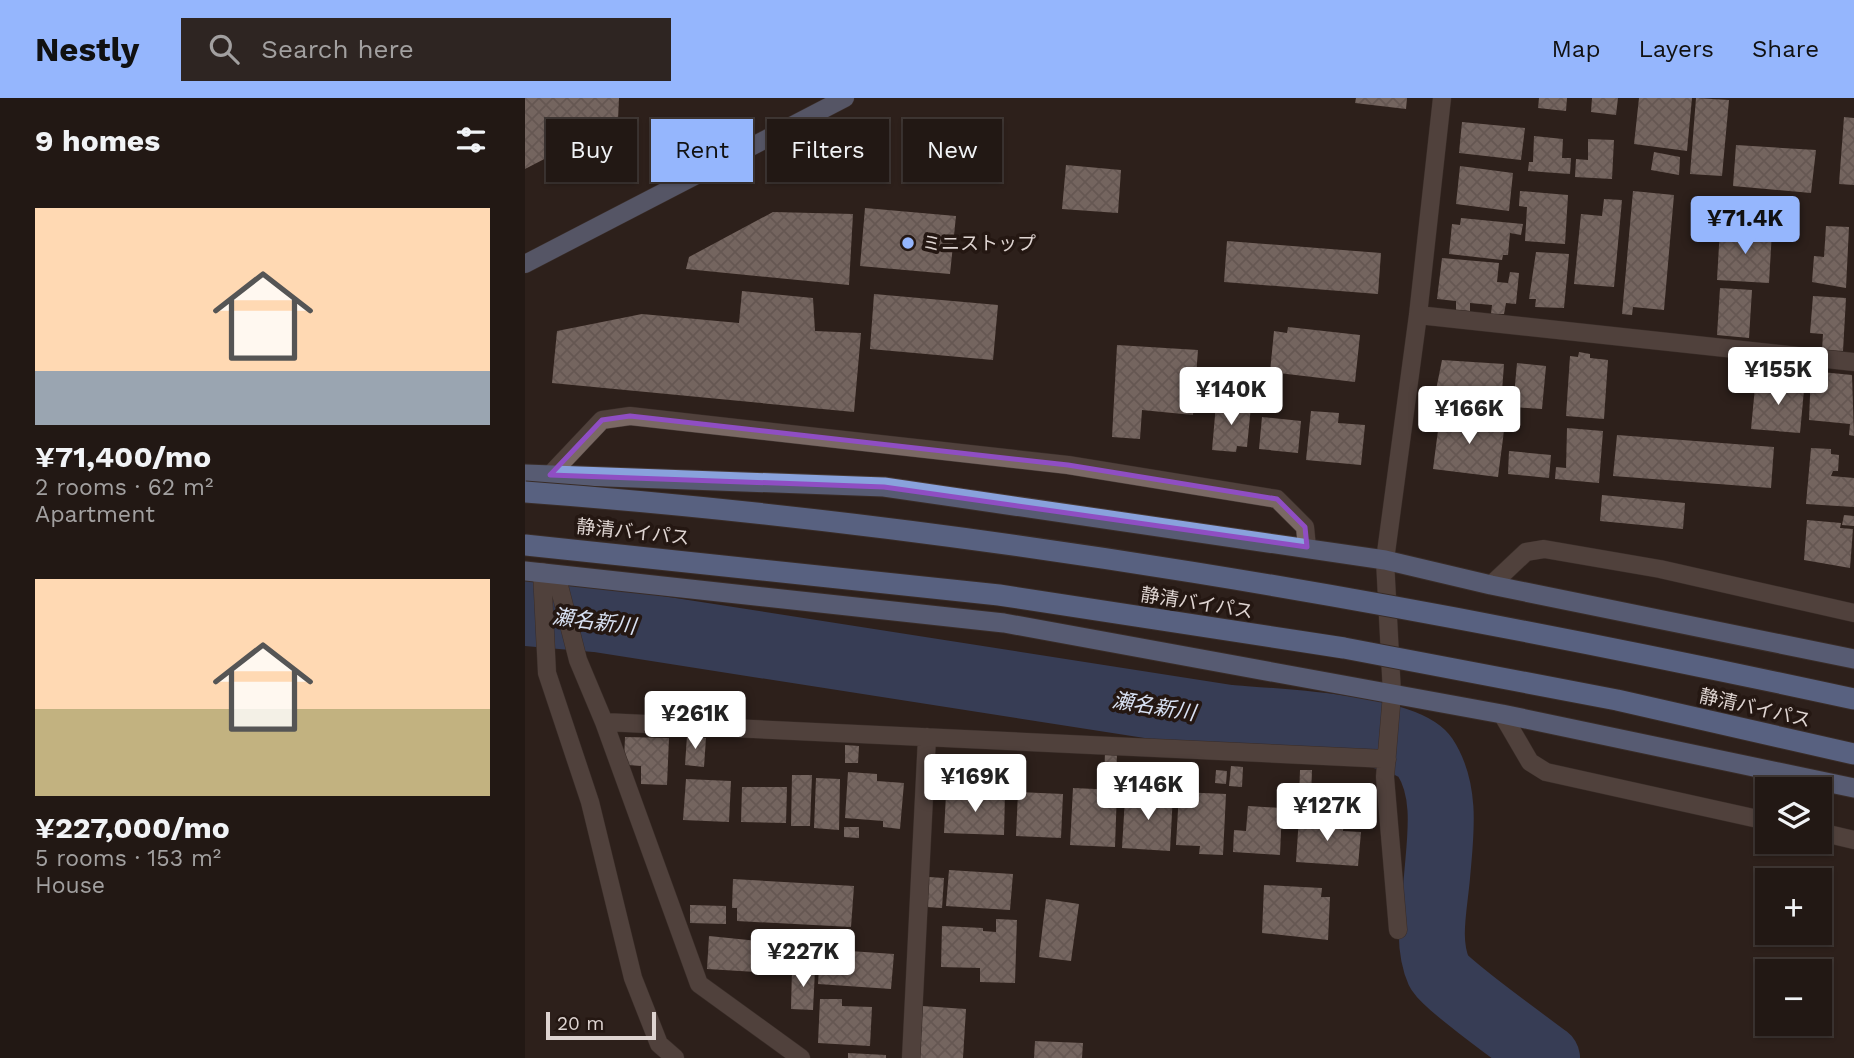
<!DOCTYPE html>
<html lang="en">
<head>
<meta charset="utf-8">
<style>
	body { margin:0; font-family:"Work Sans","Noto Sans JP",sans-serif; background:#2e2522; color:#f1f3f6; height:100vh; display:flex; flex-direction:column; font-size:26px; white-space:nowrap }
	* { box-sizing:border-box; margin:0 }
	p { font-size:23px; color:#a2a0a0 }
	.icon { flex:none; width:38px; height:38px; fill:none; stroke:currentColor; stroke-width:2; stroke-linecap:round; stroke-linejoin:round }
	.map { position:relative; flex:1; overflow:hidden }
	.panel { display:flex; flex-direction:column; background:#221814; width:525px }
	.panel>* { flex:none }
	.top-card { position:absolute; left:21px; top:21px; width:665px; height:63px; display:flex; gap:14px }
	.controls { position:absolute; left:1230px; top:679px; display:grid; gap:14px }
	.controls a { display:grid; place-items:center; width:77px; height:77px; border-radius:0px; background:#221814; box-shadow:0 2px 5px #0004,0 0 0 2px #3f3734; font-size:35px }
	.scale { position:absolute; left:21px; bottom:18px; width:110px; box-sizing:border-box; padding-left:7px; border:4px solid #ded4d1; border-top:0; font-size:19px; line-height:24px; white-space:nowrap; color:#ded4d1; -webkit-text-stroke:5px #241712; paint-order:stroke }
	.price { position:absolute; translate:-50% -60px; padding:0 16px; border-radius:7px; background:#fff; color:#222; font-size:23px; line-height:46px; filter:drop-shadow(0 2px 4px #0008) }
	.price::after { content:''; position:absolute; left:50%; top:42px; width:21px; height:16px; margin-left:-10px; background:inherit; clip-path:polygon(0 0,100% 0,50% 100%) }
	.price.on { background:#95b6fd; color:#111 }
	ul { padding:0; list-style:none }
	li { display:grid; align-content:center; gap:14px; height:371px; padding:0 35px }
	li span { display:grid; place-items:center; height:217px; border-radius:0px; color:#555 }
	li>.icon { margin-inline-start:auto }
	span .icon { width:126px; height:126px; fill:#fffc; stroke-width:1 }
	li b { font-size:30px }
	h2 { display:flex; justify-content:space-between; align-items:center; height:84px; padding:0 35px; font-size:30px }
	.pill { padding:0 24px; border-radius:0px; background:#221814; box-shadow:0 2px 5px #0004,0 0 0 2px #3f3734; font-size:24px; line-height:63px }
	.pill.on { background:#95b6fd; color:#111 }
	header { display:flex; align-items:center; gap:42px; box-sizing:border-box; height:98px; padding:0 35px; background:#95b6fd; color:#111 }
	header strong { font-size:33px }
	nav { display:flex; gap:38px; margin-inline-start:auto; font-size:24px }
	.search { width:490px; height:63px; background:#2e2522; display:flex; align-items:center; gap:18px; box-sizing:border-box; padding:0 24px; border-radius:0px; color:#a2a0a0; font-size:26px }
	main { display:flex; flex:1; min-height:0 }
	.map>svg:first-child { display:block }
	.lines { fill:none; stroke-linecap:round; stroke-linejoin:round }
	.river { stroke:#435f9c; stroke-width:66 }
	.building { fill:url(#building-cross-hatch) }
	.minor-casing { stroke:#463a37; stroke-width:19 }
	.primary-casing { stroke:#463a37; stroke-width:19 }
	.trunk-casing { stroke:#463a37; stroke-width:21 }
	.minor { stroke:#7a6964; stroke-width:18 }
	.primary { stroke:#8594be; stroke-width:18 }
	.trunk { stroke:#89a2dc; stroke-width:19 }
	.motorway-bridge-casing { stroke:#463a37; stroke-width:23; stroke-linecap:butt }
	.motorway-bridge { stroke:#8db0fa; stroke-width:21 }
	.marked { fill:none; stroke:#8f4ec3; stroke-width:5; stroke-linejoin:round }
	.poi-dot { fill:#95b6fd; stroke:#241712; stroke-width:2.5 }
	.labels { text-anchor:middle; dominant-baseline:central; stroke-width:7; stroke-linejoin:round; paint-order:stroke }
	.poi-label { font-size:19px; fill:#ded4d1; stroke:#241712; text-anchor:start }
	.street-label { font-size:19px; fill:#ded4d1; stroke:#241712 }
	.water-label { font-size:21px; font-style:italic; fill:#d8e1f3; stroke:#241712 }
</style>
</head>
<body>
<header>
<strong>Nestly</strong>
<div class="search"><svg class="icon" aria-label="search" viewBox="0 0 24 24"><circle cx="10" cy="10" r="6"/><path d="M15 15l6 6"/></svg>Search here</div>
<nav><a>Map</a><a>Layers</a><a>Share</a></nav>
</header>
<main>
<section class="panel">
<h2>9 homes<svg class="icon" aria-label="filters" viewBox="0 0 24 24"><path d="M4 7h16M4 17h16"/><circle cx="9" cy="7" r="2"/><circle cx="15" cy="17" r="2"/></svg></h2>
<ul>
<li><span style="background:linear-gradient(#ffd9b3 75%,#9aa5b1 0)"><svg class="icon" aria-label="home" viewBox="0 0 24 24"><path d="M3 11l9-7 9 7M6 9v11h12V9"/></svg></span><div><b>¥71,400/mo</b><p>2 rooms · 62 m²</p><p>Apartment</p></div></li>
<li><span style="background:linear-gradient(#ffd9b3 60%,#c2b280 0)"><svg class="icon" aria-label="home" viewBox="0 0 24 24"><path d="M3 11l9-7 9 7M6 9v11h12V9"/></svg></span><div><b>¥227,000/mo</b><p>5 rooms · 153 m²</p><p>House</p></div></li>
</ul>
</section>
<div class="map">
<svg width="1329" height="960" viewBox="0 0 1329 960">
	<defs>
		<pattern id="building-cross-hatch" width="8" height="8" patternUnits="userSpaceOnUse" patternTransform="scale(1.75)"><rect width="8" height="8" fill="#cbb8b2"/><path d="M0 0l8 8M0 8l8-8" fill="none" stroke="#a99a95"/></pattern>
	</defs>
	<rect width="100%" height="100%" fill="#2e201b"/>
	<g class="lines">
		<path class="river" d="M 0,515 L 71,521 L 705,620 C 743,623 880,629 900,659 C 923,694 915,741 912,779 C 909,811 901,844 914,874 C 919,885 1006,948 1022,960"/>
	</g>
	<path class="building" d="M 0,0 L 94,0 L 92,44 L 38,43 L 29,56 L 0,71 Z
		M 831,0 L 882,0 L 881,11 L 830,5 Z
		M 1014,0 L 1042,0 L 1041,13 L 1013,10 Z
		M 1067,0 L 1093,0 L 1091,17 L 1066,14 Z
		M 1114,0 L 1167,0 L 1162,53 L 1109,46 Z
		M 1171,0 L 1204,2 L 1197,78 L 1165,76 Z
		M 1319,19 L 1329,20 L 1329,87 L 1314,86 Z
		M 937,24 L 1000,30 L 996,62 L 934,55 Z
		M 1009,38 L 1038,41 L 1037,60 L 1046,60 L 1045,76 L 1003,73 L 1004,64 L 1008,64 Z
		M 1063,41 L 1089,42 L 1087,81 L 1050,79 L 1051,61 L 1063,62 Z
		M 1211,47 L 1291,52 L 1286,95 L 1208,88 Z
		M 1129,54 L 1155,59 L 1154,77 L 1126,72 Z
		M 541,67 L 596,72 L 593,115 L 537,111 Z
		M 935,68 L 988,75 L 984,113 L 931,106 Z
		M 995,93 L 1043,97 L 1040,146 L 1000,143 L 1002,109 L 994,108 Z
		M 1108,93 L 1149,97 L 1139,212 L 1108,209 L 1107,217 L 1097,216 Z
		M 1079,101 L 1097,102 L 1089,189 L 1049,186 L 1056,116 L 1077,118 Z
		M 340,110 L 431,118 L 425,176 L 335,168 Z
		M 248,114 L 328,116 L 324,187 L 161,171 L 164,159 Z
		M 936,120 L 998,126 L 996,137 L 985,135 L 983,157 L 978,157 L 977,162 L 924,156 L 927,126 L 935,127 Z
		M 1301,128 L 1324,129 L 1321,190 L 1287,184 L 1289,158 L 1299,159 Z
		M 1195,130 L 1247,133 L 1244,185 L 1192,182 Z
		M 702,143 L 856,155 L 853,196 L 699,184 Z
		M 1011,154 L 1044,156 L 1039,210 L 1010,209 L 1011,201 L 1004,201 Z
		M 917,160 L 974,165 L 972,184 L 983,185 L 985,174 L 994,175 L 991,206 L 981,205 L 979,216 L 966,216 L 967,207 L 945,205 L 945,213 L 931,212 L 931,203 L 912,201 Z
		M 1195,190 L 1227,192 L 1224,240 L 1192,237 Z
		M 217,193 L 288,200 L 290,233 L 336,235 L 329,314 L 27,285 L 32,233 L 117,216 L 214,225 Z
		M 349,196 L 473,207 L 468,262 L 345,251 Z
		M 1288,198 L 1321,200 L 1318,253 L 1297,252 L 1298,236 L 1285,235 Z
		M 763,229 L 835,237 L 830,284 L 745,274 L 749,233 L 762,235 Z
		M 592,247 L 673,252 L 668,317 L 617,312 L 615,341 L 587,339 Z
		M 1054,254 L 1065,256 L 1065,260 L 1083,262 L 1079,321 L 1041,318 L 1045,258 L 1053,259 Z
		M 917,262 L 979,266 L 976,307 L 909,302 Z
		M 992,265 L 1021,268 L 1017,311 L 988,309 Z
		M 1286,273 L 1327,277 L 1329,338 L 1324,337 L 1325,326 L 1284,322 Z
		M 1241,281 L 1272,284 L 1272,292 L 1279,292 L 1275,335 L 1226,331 L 1230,289 L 1239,290 Z
		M 691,306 L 726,308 L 722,349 L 712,348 L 711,354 L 687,352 Z
		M 786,313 L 814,315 L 813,325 L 840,327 L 836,367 L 781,362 Z
		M 915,317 L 980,325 L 973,379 L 908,371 Z
		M 737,319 L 776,323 L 773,355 L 734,351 Z
		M 1042,330 L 1078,333 L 1074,385 L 1030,381 L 1031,369 L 1041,370 Z
		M 1092,337 L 1249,349 L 1246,390 L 1088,378 Z
		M 1286,350 L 1306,351 L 1306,356 L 1314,357 L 1313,373 L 1308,373 L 1306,378 L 1329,380 L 1329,409 L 1281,406 Z
		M 984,353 L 1026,357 L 1024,380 L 983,376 Z
		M 1077,397 L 1160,405 L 1158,431 L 1075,423 Z
		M 1319,417 L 1329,418 L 1329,428 L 1317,427 Z
		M 1282,422 L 1316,425 L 1315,430 L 1328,431 L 1325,470 L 1279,462 Z
		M 162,638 L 181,640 L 179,669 L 160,667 Z
		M 100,639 L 144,640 L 142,687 L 116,686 L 116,668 L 103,667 L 103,663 L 99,663 Z
		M 320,647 L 334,648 L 333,665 L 320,665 Z
		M 580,654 L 592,655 L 591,684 L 579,684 Z
		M 706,668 L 718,669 L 717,689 L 704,688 Z
		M 691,672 L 702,673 L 701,686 L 690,685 Z
		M 775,672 L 787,672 L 786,699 L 774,699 Z
		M 323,674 L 352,676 L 352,683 L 379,685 L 375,731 L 358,729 L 358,723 L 320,720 Z
		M 267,677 L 287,677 L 285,728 L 266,728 Z
		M 291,680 L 315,681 L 314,732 L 289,730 Z
		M 161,681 L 206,683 L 204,724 L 158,722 Z
		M 217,689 L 262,689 L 261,725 L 216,724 Z
		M 548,690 L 592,692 L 590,749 L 545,747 Z
		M 457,693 L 480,694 L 479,737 L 419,735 L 421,696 L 457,698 Z
		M 493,694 L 538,696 L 536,740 L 491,738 Z
		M 609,694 L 648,696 L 645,753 L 597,750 L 600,700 L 608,700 Z
		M 654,694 L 701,696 L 698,757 L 674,756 L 675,748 L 651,747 Z
		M 723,708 L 757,710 L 755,757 L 708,754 L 709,732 L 721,733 Z
		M 774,719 L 819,723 L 818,733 L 836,734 L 833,768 L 771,764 Z
		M 319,729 L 334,729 L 334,740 L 319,739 Z
		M 424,772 L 488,776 L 485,812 L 421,808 Z
		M 404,779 L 419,780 L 417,810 L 402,809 Z
		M 208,781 L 329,788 L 326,829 L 212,823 L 212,810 L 207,810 Z
		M 739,787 L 797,790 L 796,799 L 805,799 L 803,842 L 737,835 Z
		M 521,801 L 554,806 L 546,863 L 514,859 Z
		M 165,807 L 201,808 L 201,826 L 165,825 Z
		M 471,821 L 492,822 L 490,885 L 455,884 L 455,870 L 416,869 L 417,828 L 458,830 L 458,833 L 471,834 Z
		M 296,837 L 306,838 L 305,847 L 295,846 Z
		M 184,838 L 233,843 L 231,874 L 182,871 Z
		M 295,851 L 369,856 L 366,891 L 293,886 Z
		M 267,871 L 290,872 L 288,912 L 266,911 Z
		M 295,901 L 317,901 L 317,908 L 347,909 L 345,948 L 293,945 Z
		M 397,908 L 441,911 L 438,960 L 393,960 Z
		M 510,943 L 558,945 L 557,960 L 509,960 Z
		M 323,955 L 361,957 L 361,960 L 323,960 Z"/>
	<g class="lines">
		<g class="minor-casing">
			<path id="minor" d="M 893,217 L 1329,264
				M 25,377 L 77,322 L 105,318 L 543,367 L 752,401 L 780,429 L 782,449
				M 17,474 L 22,575 L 65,704 L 108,880 L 134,946 L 150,960
				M 31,476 L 53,562 L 79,624 L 174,886 L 276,960
				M 966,487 L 1001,454 L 1019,451 L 1135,471 L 1329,515
				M 977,616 L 1005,664 L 1021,674 L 1242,723
				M 79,624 L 862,661
				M 1295,734 L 1329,742
				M 873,832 L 860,679 L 867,596 L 860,462 L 893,217 L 917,0
				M 386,960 L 402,639"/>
		</g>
		<g class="primary-casing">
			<path id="primary" d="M 0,166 L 320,0"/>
		</g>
		<g class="trunk-casing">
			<path id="trunk" d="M 0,376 L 359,389 L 860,462 L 966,487 L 1329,561
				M 0,473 L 479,525 L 977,616 L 1329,690"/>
		</g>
		<use href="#minor" class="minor"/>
		<use href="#primary" class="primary"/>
		<use href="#trunk" class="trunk"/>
		<g class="motorway-bridge-casing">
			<path id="motorway-bridge" d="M 0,394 C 447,427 891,506 1329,601
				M 0,447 L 474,497 L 819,550 L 1092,602 L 1329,656"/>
		</g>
		<use href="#motorway-bridge" class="motorway-bridge"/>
	</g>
	<path d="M0 0H1329V960H0ZM 105,318 L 543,367 L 752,401 L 780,429 L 782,449 L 359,389 L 25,377 L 77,322 Z" fill="#2e201b" fill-opacity=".55" fill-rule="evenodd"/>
	<path class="marked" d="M 105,318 L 543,367 L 752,401 L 780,429 L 782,449 L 359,389 L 25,377 L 77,322 Z"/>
	<circle class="poi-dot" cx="383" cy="145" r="7"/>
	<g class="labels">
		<g class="poi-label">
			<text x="397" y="145">ミニストップ</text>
		</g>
		<g class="street-label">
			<text transform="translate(108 434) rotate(6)">静清バイパス</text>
			<text transform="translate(672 505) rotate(9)">静清バイパス</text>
			<text transform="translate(1230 610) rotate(13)">静清バイパス</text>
		</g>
		<g class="water-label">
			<text transform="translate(69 523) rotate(7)">瀬名新川</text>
			<text transform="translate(629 608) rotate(9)">瀬名新川</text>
		</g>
	</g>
</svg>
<div class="controls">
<a><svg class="icon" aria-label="layers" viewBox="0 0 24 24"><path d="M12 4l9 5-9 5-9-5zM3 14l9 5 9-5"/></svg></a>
<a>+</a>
<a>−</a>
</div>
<div class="scale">20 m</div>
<b class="price on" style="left:1220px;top:158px">¥71.4K</b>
<b class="price" style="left:1253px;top:309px">¥155K</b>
<b class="price" style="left:706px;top:329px">¥140K</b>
<b class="price" style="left:944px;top:348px">¥166K</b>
<b class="price" style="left:170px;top:653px">¥261K</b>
<b class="price" style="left:450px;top:716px">¥169K</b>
<b class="price" style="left:623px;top:724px">¥146K</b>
<b class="price" style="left:802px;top:745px">¥127K</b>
<b class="price" style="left:278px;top:891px">¥227K</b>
<div class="top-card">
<a class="pill">Buy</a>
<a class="pill on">Rent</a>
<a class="pill">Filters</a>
<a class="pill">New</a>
</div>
</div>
</main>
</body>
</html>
